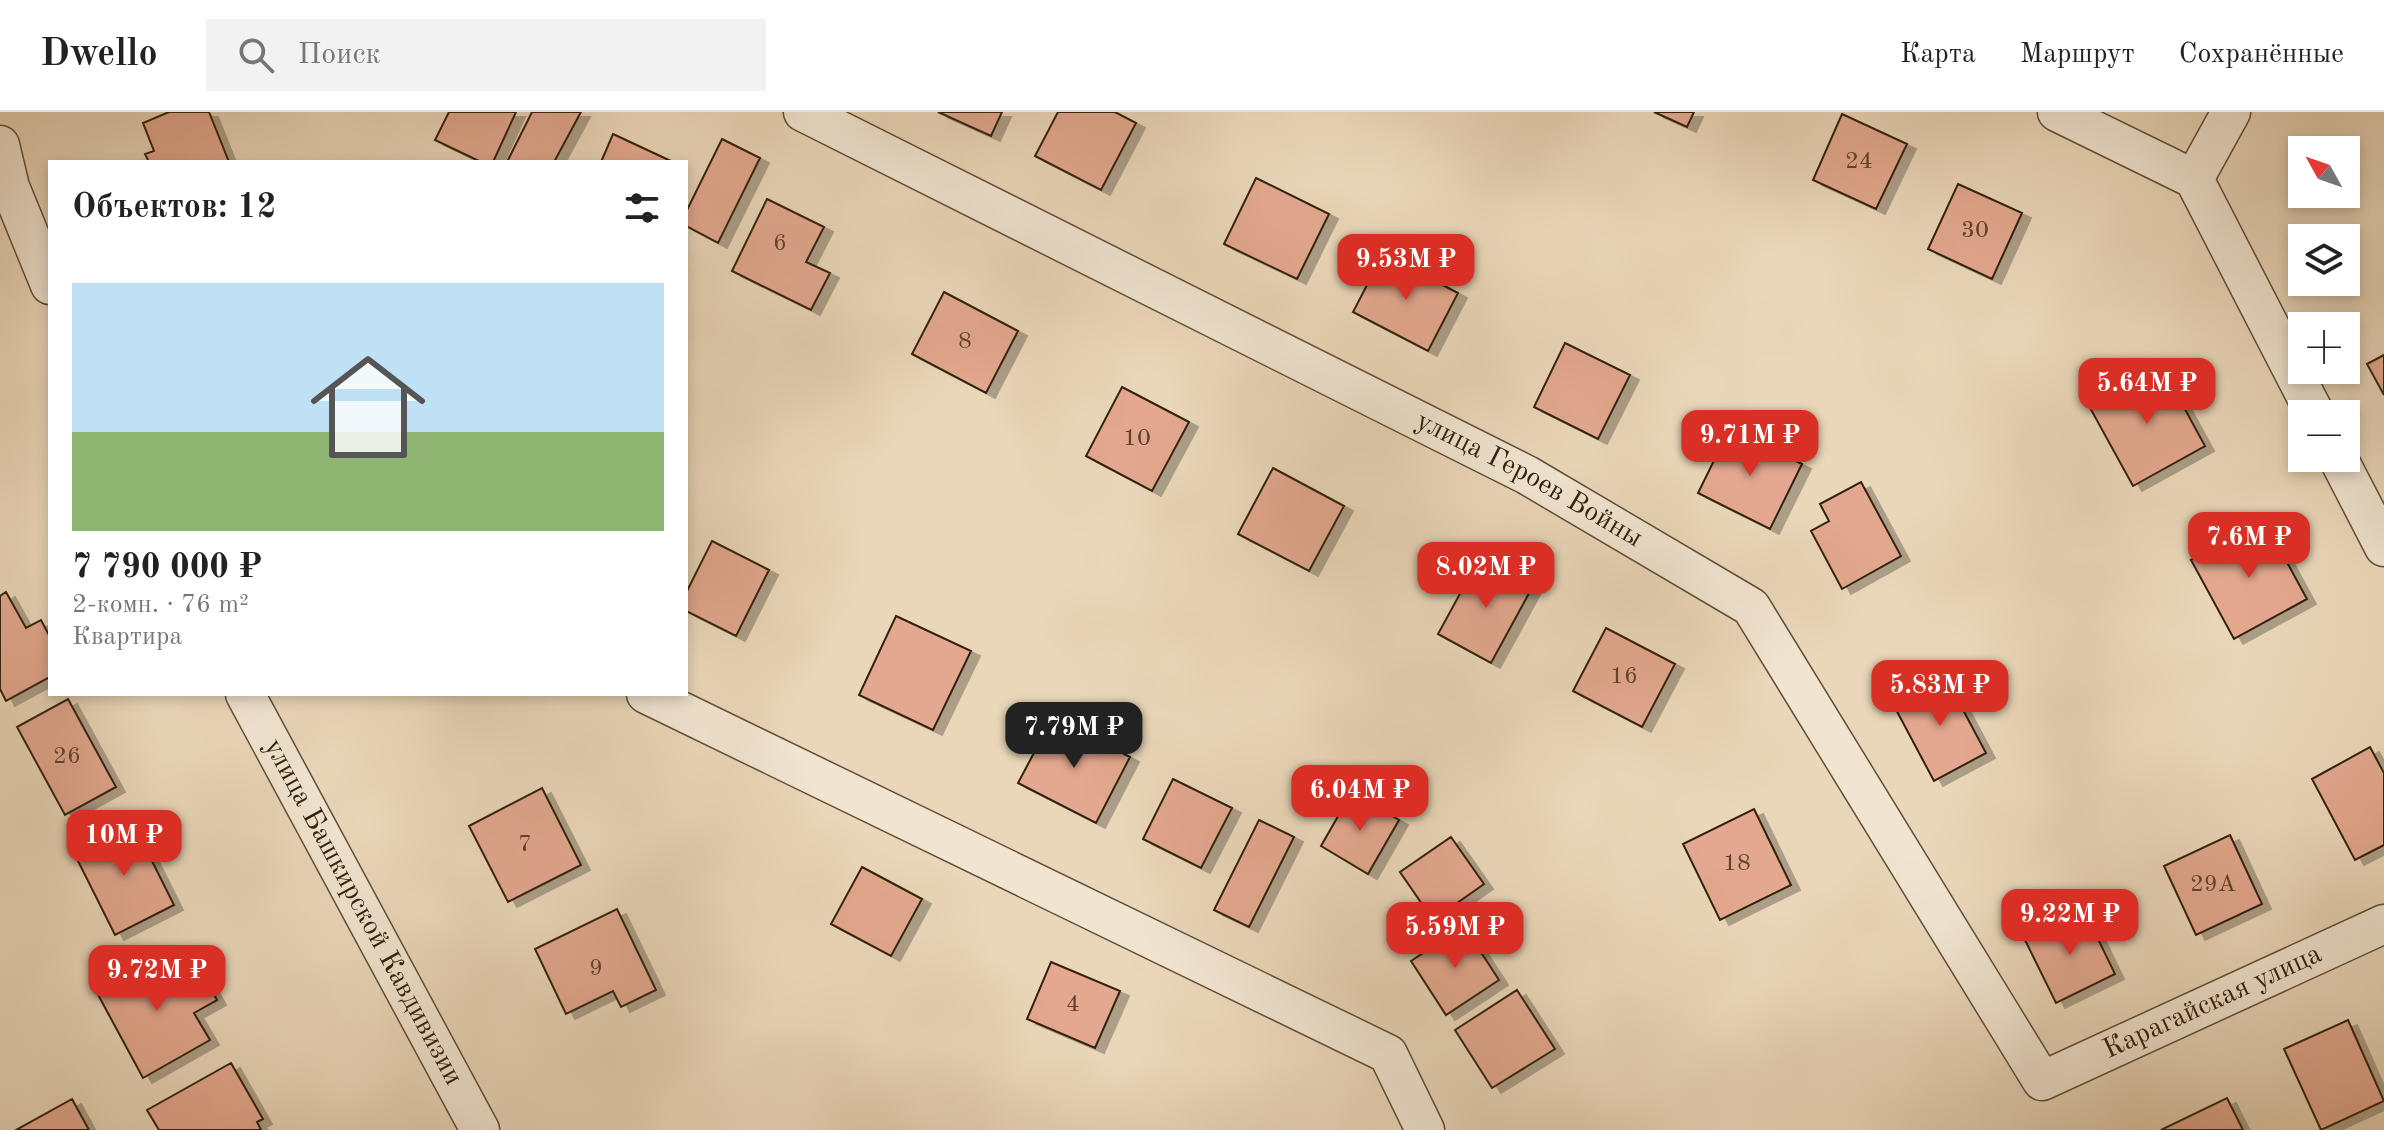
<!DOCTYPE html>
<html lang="ru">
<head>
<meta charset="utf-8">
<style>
	body { margin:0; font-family:"Old Standard TT",serif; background:#f2f2f2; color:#222; height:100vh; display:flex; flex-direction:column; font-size:30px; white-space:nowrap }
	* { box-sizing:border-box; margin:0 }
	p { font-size:26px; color:#767676 }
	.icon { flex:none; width:44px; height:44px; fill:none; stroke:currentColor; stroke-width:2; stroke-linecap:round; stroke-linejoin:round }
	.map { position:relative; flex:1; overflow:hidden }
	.panel { position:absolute; left:48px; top:48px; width:640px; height:536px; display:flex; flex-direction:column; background:#fff; border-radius:0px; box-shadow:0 4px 12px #0003 }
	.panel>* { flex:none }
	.needle { width:52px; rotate:310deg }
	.tools { position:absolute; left:2288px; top:24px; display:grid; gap:16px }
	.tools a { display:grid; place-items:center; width:72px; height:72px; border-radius:0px; background:#fff; box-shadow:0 4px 12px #0003; font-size:40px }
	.price { position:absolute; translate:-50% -68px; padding:0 18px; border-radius:16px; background:#d93025; color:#fff; font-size:26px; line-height:52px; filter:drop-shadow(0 2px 4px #0008) }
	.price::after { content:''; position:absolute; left:50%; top:48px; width:24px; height:18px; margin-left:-12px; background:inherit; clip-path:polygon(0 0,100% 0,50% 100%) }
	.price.current { background:#222; color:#fff }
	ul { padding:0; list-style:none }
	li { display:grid; align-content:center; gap:16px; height:424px; padding:0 24px }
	li span { display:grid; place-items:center; height:248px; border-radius:0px; color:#555 }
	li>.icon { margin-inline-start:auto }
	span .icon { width:144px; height:144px; fill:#fffc; stroke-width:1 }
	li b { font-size:34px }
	h2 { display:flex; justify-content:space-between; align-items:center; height:96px; padding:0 24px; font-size:34px }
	header { display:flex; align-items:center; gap:48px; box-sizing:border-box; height:112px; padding:0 40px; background:#fff; border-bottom:2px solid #e0e0e0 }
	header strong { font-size:38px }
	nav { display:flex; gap:44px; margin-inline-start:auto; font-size:28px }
	.search { width:560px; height:72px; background:#f2f2f2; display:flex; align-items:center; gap:20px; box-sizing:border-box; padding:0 28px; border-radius:0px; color:#767676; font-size:30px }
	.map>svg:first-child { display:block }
	.building { fill:#e3a88f; stroke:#33200b; stroke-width:2; filter:url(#shadow) }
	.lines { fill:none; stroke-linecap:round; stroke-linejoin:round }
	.minor-casing { stroke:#614e36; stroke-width:41 }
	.minor { stroke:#f1e5d2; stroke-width:38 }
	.labels { text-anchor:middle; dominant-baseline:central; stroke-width:8; stroke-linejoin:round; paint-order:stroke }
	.number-label { font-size:24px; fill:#5f422c }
	.street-label { font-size:28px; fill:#33200b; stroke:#f1e5d2 }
</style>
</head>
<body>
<header>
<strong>Dwello</strong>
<div class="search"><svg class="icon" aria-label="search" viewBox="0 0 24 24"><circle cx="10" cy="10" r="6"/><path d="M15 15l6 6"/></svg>Поиск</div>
<nav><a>Карта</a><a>Маршрут</a><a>Сохранённые</a></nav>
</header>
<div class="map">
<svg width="2384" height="1018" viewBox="0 0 2384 1018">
	<defs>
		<filter id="shadow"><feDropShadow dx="9" dy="5" stdDeviation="0" flood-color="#0004"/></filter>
	</defs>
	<rect width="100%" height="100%" fill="#ead7b9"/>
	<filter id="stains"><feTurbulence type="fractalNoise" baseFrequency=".0025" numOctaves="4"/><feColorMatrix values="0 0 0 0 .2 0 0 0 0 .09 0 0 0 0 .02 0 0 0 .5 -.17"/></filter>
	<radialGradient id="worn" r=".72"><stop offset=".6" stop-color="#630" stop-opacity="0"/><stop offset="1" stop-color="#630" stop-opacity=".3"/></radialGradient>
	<path class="building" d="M 169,0 L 209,0 L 229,50 L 149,50 L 145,42 L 154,39 L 143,11 Z
		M 449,0 L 516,0 L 493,50 L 481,50 L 435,28 Z
		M 532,0 L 581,0 L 554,50 L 507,50 Z
		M 938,0 L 1002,0 L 991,24 Z
		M 1058,0 L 1115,0 L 1136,11 L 1101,78 L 1035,44 Z
		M 1654,0 L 1694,0 L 1687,15 Z
		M 1842,2 L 1907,32 L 1876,97 L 1813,68 Z
		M 613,22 L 673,50 L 601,50 Z
		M 722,27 L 760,46 L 718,131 L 686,114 L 686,100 Z
		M 1256,66 L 1329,102 L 1297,167 L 1224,132 Z
		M 1958,72 L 2022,101 L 1992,167 L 1928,137 Z
		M 767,87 L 824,115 L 806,150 L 830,161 L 811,198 L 732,159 Z
		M 1383,142 L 1458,181 L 1428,239 L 1353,200 Z
		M 944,180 L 1018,219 L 986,281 L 912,242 Z
		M 1565,231 L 1630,263 L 1598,327 L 1534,295 Z
		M 2384,243 L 2384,283 L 2367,252 Z
		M 2162,255 L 2205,334 L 2133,374 L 2089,294 Z
		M 1122,275 L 1189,310 L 1152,379 L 1086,344 Z
		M 1730,316 L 1802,352 L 1770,417 L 1698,381 Z
		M 1273,356 L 1344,394 L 1309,459 L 1238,422 Z
		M 1861,370 L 1901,444 L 1842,477 L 1811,419 L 1829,409 L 1820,392 Z
		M 2264,408 L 2307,487 L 2234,527 L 2191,448 Z
		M 712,429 L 769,458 L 736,524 L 686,499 L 686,481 Z
		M 1480,445 L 1533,474 L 1491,551 L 1438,522 Z
		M 6,480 L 26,516 L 41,508 L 50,525 L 50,565 L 6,589 L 0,577 L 0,484 Z
		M 896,504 L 971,539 L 933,618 L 859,583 Z
		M 1606,516 L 1675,552 L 1642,615 L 1573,579 Z
		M 1945,564 L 1986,641 L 1934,669 L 1893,592 Z
		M 68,587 L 116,675 L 65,703 L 17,615 Z
		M 1053,605 L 1130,645 L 1096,711 L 1018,671 Z
		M 2370,635 L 2384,661 L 2384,733 L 2355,748 L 2312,667 Z
		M 1173,667 L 1232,696 L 1201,756 L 1143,727 Z
		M 542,676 L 581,753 L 508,790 L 469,714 Z
		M 1352,680 L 1399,708 L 1368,762 L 1321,734 Z
		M 1754,697 L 1791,773 L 1720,808 L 1683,732 Z
		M 1259,708 L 1294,725 L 1249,815 L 1214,798 Z
		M 132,709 L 174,793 L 115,823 L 73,739 Z
		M 2230,723 L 2262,792 L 2196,823 L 2164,754 Z
		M 1451,725 L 1484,772 L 1433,808 L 1400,760 Z
		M 862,755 L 922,787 L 891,844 L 831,812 Z
		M 617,797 L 656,878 L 621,895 L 613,879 L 566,902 L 535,837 Z
		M 2084,798 L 2115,862 L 2056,891 L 2025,828 Z
		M 1464,814 L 1499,868 L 1446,903 L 1411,849 Z
		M 163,842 L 179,872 L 201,859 L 217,888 L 194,901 L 210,928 L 143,966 L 96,879 Z
		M 1051,850 L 1120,879 L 1095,936 L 1027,907 Z
		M 1517,878 L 1555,937 L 1492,976 L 1455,918 Z
		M 2348,908 L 2384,989 L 2321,1018 L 2284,937 Z
		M 231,951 L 263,1007 L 257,1010 L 261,1018 L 159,1018 L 147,998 Z
		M 2227,986 L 2243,1018 L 2161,1018 Z
		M 72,987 L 89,1018 L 16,1018 Z"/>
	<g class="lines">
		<g class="minor-casing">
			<g id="minor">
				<path id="s1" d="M 803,0 L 1527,363 L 1751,495 L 2042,969 L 2384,812"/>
				<path d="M 2057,0 L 2194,67 L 2315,302"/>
				<path d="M 0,33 L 10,75 L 50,173"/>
				<path d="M 2194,67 L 2231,0"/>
				<path d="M 2338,346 L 2384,435"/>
				<path id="s2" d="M 245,582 L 480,1018"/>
				<path d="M 646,582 L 1388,942 L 1425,1018"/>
			</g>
		</g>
		<use href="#minor" class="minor"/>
	</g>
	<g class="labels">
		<g class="number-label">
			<text x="1859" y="50">24</text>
			<text x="1975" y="119">30</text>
			<text x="780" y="132">6</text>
			<text x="965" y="230">8</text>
			<text x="1137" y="327">10</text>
			<text x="1624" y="565">16</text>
			<text x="67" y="645">26</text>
			<text x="525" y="733">7</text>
			<text x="1737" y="752">18</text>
			<text x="2213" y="773">29А</text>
			<text x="596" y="857">9</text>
			<text x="1073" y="893">4</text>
		</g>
		<g class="street-label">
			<text stroke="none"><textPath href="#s1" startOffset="814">улица Героев Войны</textPath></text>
			<text stroke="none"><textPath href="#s2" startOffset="248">улица Башкирской Кавдивизии</textPath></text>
			<text stroke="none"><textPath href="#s1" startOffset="1814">Карагайская улица</textPath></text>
		</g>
	</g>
	<rect width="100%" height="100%" filter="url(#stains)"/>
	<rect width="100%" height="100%" fill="url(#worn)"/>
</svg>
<div class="tools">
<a><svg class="needle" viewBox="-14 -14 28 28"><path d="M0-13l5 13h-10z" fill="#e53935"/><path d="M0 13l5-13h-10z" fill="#767676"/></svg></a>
<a><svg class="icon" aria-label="layers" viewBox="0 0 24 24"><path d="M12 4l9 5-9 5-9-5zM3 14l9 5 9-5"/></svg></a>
<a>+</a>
<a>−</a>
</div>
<b class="price" style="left:1406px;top:190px">9.53M ₽</b>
<b class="price" style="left:2147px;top:314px">5.64M ₽</b>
<b class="price" style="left:1750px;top:366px">9.71M ₽</b>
<b class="price" style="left:2249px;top:468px">7.6M ₽</b>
<b class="price" style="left:1486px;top:498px">8.02M ₽</b>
<b class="price" style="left:1940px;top:616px">5.83M ₽</b>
<b class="price current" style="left:1074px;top:658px">7.79M ₽</b>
<b class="price" style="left:1360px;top:721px">6.04M ₽</b>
<b class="price" style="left:124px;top:766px">10M ₽</b>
<b class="price" style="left:2070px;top:845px">9.22M ₽</b>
<b class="price" style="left:1455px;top:858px">5.59M ₽</b>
<b class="price" style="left:157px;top:901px">9.72M ₽</b>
<section class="panel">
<h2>Объектов: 12<svg class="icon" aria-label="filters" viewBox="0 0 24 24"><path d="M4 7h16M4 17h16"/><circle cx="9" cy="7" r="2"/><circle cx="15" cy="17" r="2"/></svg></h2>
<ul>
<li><span style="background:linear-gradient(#bfe0f5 60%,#8fb573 0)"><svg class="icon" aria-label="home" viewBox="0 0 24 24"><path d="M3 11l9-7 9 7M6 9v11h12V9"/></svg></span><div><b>7 790 000 ₽</b><p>2-комн. · 76 m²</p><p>Квартира</p></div></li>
</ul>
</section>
</div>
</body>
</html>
